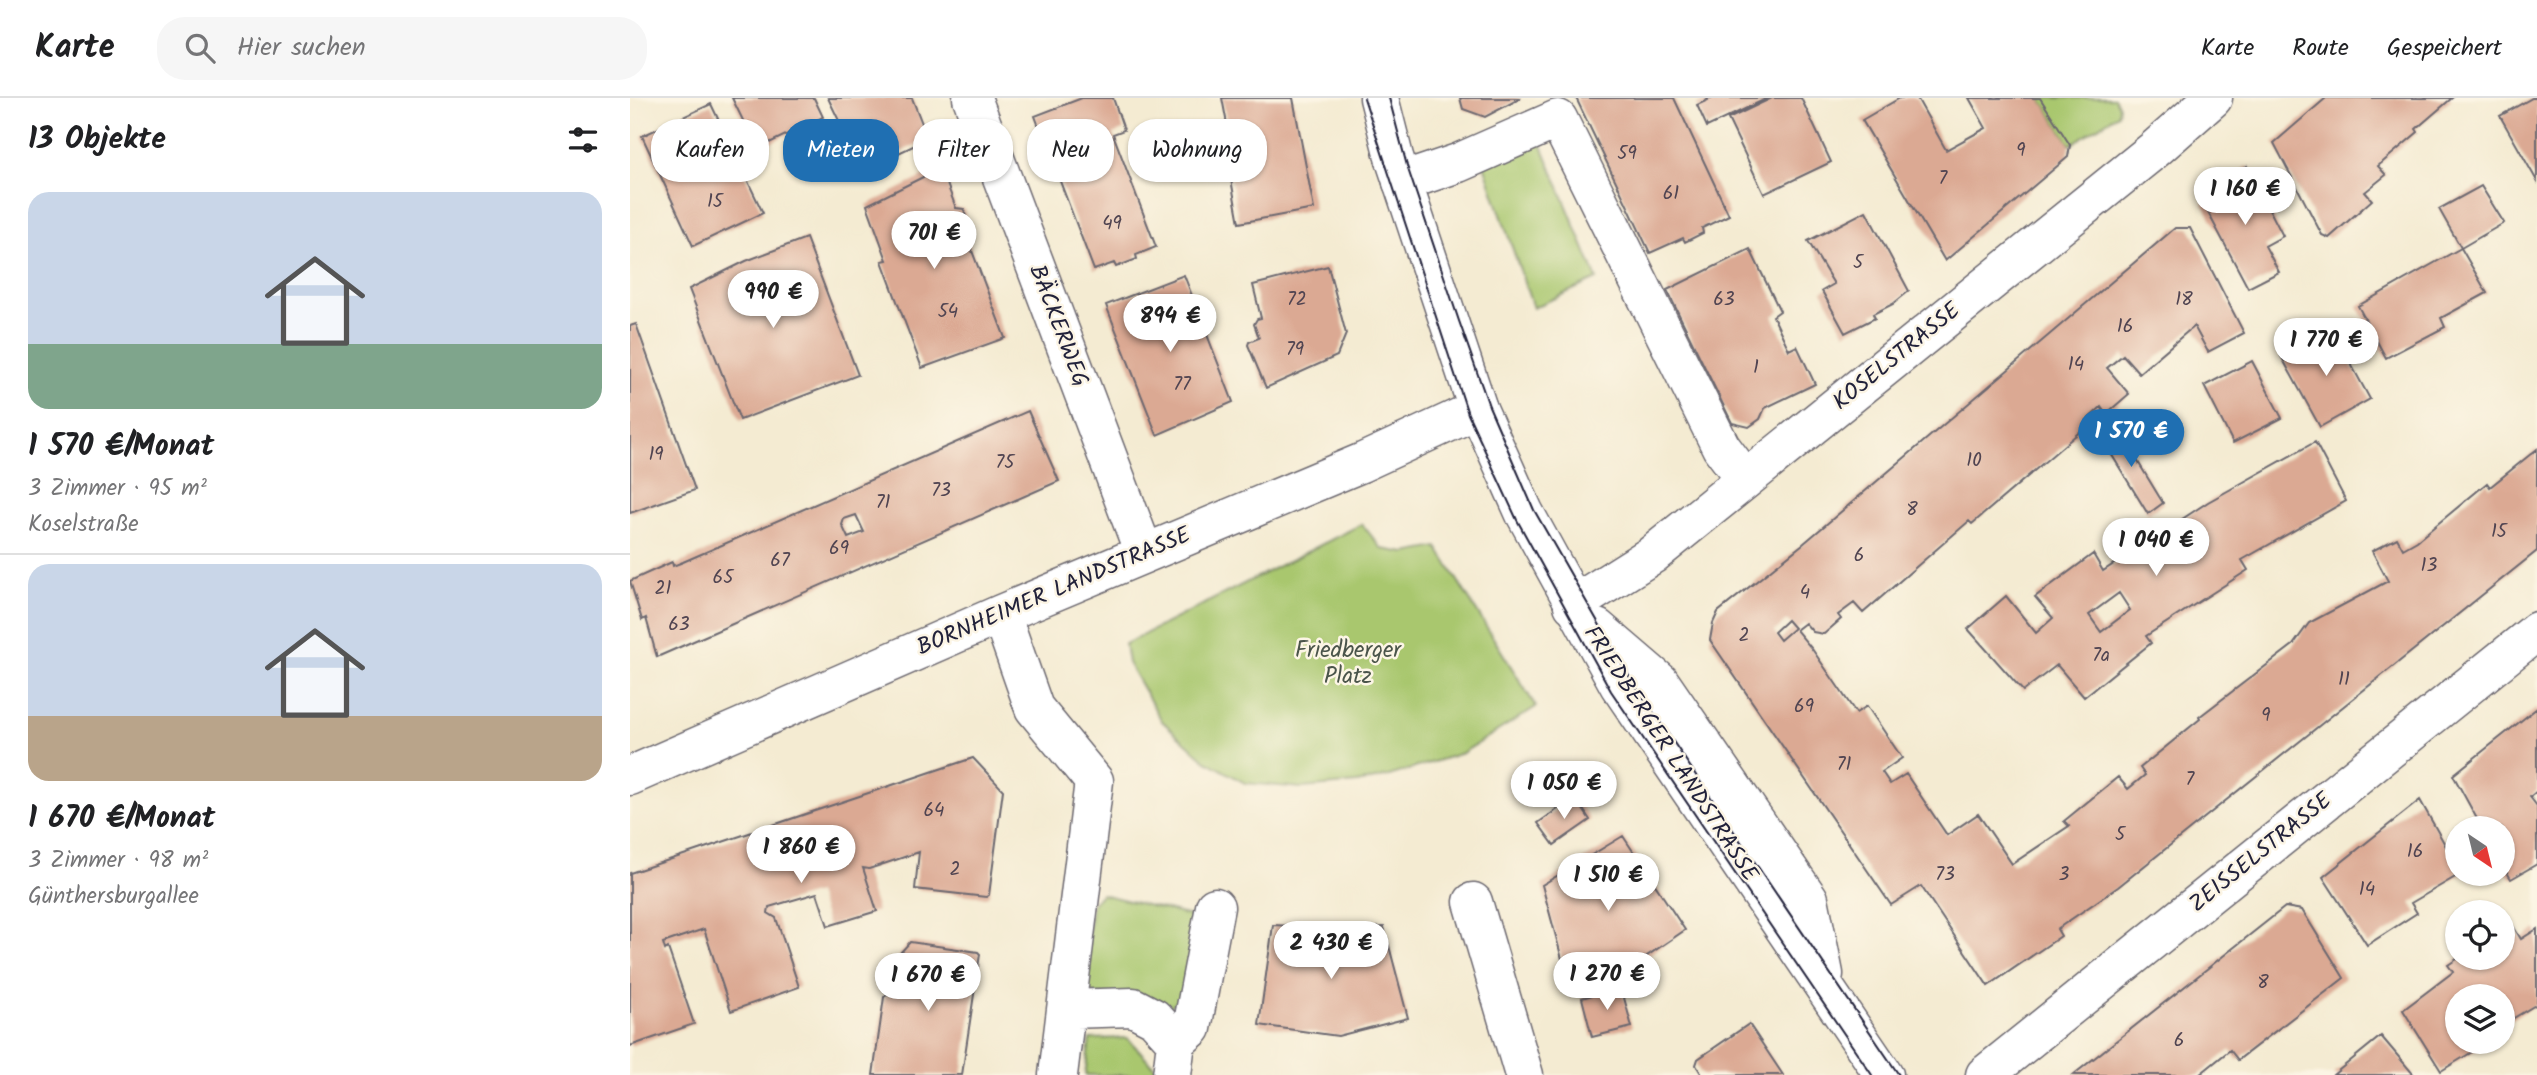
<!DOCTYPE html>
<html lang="de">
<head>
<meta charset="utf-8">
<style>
	body { margin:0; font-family:Kalam,sans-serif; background:#f6f6f6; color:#202124; height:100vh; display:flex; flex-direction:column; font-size:26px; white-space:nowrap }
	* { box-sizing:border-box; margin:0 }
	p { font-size:23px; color:#757577 }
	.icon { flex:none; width:38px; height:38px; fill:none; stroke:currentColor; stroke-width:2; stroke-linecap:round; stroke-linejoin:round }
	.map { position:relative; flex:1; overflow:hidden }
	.sheet { display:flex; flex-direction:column; background:#fff; width:630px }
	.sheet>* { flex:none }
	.hud { position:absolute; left:21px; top:21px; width:665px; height:63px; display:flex; gap:14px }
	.needle { width:46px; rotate:145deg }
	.controls { position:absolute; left:1815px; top:718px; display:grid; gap:14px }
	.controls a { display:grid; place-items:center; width:70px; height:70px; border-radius:50%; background:#fff; box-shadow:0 2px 5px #0004; font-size:35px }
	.price { position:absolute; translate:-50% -60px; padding:0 16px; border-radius:24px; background:#fff; color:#222; font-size:23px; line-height:46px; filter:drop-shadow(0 2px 4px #0008) }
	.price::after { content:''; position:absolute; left:50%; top:42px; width:21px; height:16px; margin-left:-10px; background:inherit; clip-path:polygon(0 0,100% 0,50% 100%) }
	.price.on { background:#1f6fb2; color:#fff }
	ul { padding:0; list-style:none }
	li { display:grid; align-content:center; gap:14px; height:371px; padding:0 28px }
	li+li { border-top:2px solid #e0e0e0 }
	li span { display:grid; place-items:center; height:217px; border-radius:21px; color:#555 }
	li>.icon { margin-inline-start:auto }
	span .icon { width:126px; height:126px; fill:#fffc; stroke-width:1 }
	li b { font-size:30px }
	h2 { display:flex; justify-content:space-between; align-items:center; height:84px; padding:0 28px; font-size:30px }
	.chip { padding:0 24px; border-radius:28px; background:#fff; box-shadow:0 2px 5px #0004; font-size:24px; line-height:63px }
	.chip.on { background:#1f6fb2; color:#fff }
	header { display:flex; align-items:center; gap:42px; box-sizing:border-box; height:98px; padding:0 35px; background:#fff; border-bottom:2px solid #e0e0e0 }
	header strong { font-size:33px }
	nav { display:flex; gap:38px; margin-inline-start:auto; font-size:24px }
	.search { width:490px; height:63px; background:#f6f6f6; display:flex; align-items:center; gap:18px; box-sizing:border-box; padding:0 24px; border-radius:28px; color:#757577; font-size:26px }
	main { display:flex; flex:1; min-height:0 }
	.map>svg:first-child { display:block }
	.green { fill:#a9c76e; stroke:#667454; stroke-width:2 }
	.building { fill:#dba993; fill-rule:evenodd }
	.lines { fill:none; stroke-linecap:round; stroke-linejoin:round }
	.minor-casing { stroke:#6c6870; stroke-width:41 }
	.major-casing { stroke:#6c6870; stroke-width:41 }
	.minor { stroke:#fff; stroke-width:38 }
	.major { stroke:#fff; stroke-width:38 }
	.tram { stroke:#22223b; stroke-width:2 }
	.labels { text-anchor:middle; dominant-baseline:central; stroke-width:5; stroke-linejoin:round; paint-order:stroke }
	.number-label { font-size:19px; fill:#504451 }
	.street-label { font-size:23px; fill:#22223b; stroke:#fcf5e5 }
	.park-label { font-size:23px; fill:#4a544a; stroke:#fcf5e5 }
</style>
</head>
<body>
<header>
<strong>Karte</strong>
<div class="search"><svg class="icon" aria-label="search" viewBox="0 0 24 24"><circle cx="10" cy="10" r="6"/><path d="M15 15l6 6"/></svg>Hier suchen</div>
<nav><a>Karte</a><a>Route</a><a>Gespeichert</a></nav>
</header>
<main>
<section class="sheet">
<h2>13 Objekte<svg class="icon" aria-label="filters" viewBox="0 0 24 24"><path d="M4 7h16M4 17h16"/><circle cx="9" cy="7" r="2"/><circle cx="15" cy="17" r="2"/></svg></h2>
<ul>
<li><span style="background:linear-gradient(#c9d6e8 70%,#7fa58c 0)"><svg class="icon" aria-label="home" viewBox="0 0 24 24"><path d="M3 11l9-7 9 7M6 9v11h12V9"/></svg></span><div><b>1 570 €/Monat</b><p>3 Zimmer · 95 m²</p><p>Koselstraße</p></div></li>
<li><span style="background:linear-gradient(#c9d6e8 70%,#b9a48a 0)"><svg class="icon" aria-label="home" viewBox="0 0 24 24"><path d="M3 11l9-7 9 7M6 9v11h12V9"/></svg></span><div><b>1 670 €/Monat</b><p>3 Zimmer · 98 m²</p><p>Günthersburgallee</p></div></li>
</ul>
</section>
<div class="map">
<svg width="1907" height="977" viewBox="0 0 1907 977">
	<rect width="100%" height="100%" fill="#fcf5e5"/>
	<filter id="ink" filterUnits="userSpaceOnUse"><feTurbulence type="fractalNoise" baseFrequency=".0143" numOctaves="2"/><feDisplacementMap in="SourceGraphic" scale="14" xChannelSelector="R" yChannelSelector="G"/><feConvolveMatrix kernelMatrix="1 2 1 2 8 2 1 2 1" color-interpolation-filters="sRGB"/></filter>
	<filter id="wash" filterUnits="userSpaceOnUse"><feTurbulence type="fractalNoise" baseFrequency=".00686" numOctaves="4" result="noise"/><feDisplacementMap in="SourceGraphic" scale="28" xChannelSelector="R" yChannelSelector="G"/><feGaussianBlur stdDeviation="1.57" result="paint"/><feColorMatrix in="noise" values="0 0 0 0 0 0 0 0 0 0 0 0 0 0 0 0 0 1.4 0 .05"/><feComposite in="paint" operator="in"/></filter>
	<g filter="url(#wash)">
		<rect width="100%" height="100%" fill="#f4ebd2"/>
		<path class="green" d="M 1410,0 L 1484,0 L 1489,8 L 1488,16 L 1440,47 Z
			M 910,43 L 967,181 L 903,210 L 854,67 Z
			M 732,426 L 752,451 L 776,455 L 807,449 L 906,609 L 832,655 L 759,678 L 727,685 L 672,690 L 615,685 L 575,662 L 532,623 L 498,565 L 495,546 Z
			M 471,796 L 569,820 L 554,898 L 540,908 L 459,895 L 452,886 L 462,806 Z
			M 497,940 L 528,972 L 527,977 L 455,977 L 460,941 Z"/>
		<g id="blocks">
			<path class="building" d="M 102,0 L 184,0 L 193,19 L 127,51 Z
				M 198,0 L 282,0 L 298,41 L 233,72 Z
				M 452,0 L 483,0 L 494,32 L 483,36 L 526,149 L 506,157 L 507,161 L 486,169 L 484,165 L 464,172 L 405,18 Z
				M 592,0 L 663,0 L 684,111 L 609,125 L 591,27 L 597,26 Z
				M 830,0 L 891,0 L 855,19 L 833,11 Z
				M 946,0 L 1044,0 L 1099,117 L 1072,130 L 1073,135 L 1055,144 L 1053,140 L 1020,155 Z
				M 1077,0 L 1138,0 L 1077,29 L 1067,7 L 1078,2 Z
				M 1142,0 L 1171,0 L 1201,64 L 1134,96 L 1098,21 Z
				M 1270,0 L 1287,0 L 1316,52 L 1356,30 L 1339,0 L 1410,0 L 1440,47 L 1438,59 L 1315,163 L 1232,22 Z
				M 1696,0 L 1822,0 L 1786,31 L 1788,34 L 1748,68 L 1756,77 L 1735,94 L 1742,102 L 1699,140 L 1692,137 L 1644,45 Z
				M 1902,0 L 1907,0 L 1907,83 L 1870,18 Z
				M 81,6 L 133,115 L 63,148 L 12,38 Z
				M 1617,68 L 1653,138 L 1635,148 L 1649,174 L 1618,190 L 1573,105 Z
				M 311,70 L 326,110 L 334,111 L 337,123 L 333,129 L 375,240 L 292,270 L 252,163 L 257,162 L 237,107 Z
				M 1851,88 L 1874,125 L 1831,150 L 1809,111 Z
				M 1236,113 L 1279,193 L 1263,206 L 1243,216 L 1245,220 L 1215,235 L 1192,193 L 1204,186 L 1178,143 Z
				M 1545,130 L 1560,130 L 1614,235 L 1578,254 L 1564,228 L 1509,275 L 1493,257 L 1477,270 L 1499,296 L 1476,316 L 1471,309 L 1457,322 L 1460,325 L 1342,426 L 1339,423 L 1233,515 L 1224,505 L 1208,517 L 1211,521 L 1194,536 L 1183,534 L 1175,525 L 1166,532 L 1182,551 L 1226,615 L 1237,608 L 1272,660 L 1252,674 L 1260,686 L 1276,676 L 1317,737 L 1348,716 L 1382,766 L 1439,728 L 1434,723 L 1488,679 L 1498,691 L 1515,677 L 1510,670 L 1570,621 L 1569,619 L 1663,547 L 1679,525 L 1758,483 L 1742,453 L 1767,440 L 1773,451 L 1787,443 L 1857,385 L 1860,389 L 1907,351 L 1907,453 L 1488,789 L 1427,831 L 1431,838 L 1358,888 L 1291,788 L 1261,807 L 1080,542 L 1083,525 L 1088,514 L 1173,446 ZM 1157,522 L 1164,530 L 1150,542 L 1144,534 Z
				M 176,140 L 228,277 L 110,322 L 59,191 L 116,163 Z
				M 1831,150 L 1857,195 L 1811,220 L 1815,229 L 1756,260 L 1728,208 Z
				M 1120,151 L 1150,213 L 1143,218 L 1159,252 L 1167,248 L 1185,286 L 1135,310 L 1130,321 L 1119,329 L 1102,325 L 1037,192 Z
				M 698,168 L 716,236 L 707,258 L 636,290 L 618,247 L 619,244 L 629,240 L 624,226 L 627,221 L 631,220 L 623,187 Z
				M 554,177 L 603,304 L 527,337 L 476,207 Z
				M 6,226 L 65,392 L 0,415 L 0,228 Z
				M 1702,231 L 1740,301 L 1690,329 L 1651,258 Z
				M 1622,263 L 1652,320 L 1603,345 L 1574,288 Z
				M 398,313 L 429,383 L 27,559 L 16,520 L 12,522 L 0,483 L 42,464 L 43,468 L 53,464 ZM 226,417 L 234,434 L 218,440 L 212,427 L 214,421 Z
				M 1485,326 L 1533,405 L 1518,416 L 1469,336 Z
				M 1685,344 L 1716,403 L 1612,462 L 1618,472 L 1516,538 L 1521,545 L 1454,599 L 1427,567 L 1393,593 L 1338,531 L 1376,498 L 1406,535 L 1423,520 L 1405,499 L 1463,456 L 1473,473 L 1578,404 ZM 1489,495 L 1500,512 L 1471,534 L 1459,517 Z
				M 1907,610 L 1907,693 L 1900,699 L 1907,708 L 1907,766 L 1881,781 L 1872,766 L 1872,730 L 1852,730 L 1823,677 Z
				M 343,660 L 373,692 L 359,797 L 356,799 L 285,791 L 289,754 L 239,771 L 233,770 L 247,813 L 198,828 L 187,795 L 139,809 L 138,815 L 146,820 L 169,889 L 101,913 L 74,831 L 33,845 L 35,852 L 38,850 L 64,926 L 0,948 L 0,775 Z
				M 945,699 L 960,722 L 924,747 L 908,725 Z
				M 1790,702 L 1827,768 L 1827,775 L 1832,775 L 1781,805 L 1787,815 L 1737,847 L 1693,779 Z
				M 993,738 L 1055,832 L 1008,864 L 1002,861 L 993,866 L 992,871 L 939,887 L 912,787 Z
				M 1655,809 L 1672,812 L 1714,880 L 1608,962 L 1600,952 L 1569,977 L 1443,977 Z
				M 643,827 L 719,831 L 754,829 L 778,920 L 708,938 L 629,927 Z
				M 1883,828 L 1891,841 L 1907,831 L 1907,906 L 1872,927 L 1872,898 L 1827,898 L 1827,943 L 1860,943 L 1811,973 L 1773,912 L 1823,874 L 1818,867 L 1830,859 L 1872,859 L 1872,834 Z
				M 280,844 L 348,854 L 350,856 L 332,977 L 243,977 L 254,899 L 260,895 L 264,896 L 270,855 Z
				M 991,889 L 1002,929 L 962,939 L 952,900 Z
				M 1119,926 L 1153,977 L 1072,977 L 1066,967 L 1068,961 Z
				M 1751,938 L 1784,977 L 1703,977 Z"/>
		</g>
	</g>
	<g filter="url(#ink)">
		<use href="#blocks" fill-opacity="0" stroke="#6c6870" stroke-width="2"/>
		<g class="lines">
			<g class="minor-casing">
				<path id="minor" d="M 342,0 L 514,455
					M 772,84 L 828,65 L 928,21 L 1091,349 L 1115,381
					M 943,507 L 1022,457 L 1524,52 L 1583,0
					M 371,516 L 404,610 L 464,683 L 428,977
					M 0,678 L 371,516 L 731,365 L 848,311
					M 843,804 L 894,977
					M 437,911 L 503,909 L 524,920 L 546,944
					M 542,977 L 546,944 L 562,930 L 585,809
					M 1355,977 L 1907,533"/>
			</g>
			<g class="major-casing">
				<path id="major" d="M 749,0 L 764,59 L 848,311 L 894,414 L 989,587 L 1254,977
					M 967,530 L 1030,584 L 1179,801 L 1194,876"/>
			</g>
			<use href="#minor" class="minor"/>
			<use href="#major" class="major"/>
			<path class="tram" d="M 734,0 L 838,316 L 887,422 L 981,593 L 1242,977
				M 759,0 L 777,68 L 829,223 L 859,308 L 904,412 L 1000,580 L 1269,977"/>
		</g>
	</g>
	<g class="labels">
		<g class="number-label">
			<text x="1391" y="53">9</text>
			<text x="997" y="56">59</text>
			<text x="1313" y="81">7</text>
			<text x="1041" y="96">61</text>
			<text x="85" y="104">15</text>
			<text x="482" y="126">49</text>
			<text x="1228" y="165">5</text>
			<text x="667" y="202">72</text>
			<text x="1094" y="202">63</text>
			<text x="1554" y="202">18</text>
			<text x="318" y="214">54</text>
			<text x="1495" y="229">16</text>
			<text x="665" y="252">79</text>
			<text x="1446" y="267">14</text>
			<text x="1126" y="270">1</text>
			<text x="552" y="287">77</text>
			<text x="26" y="357">19</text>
			<text x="1344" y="363">10</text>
			<text x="375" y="365">75</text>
			<text x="311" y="393">73</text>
			<text x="253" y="405">71</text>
			<text x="1282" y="412">8</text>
			<text x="1869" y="434">15</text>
			<text x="209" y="451">69</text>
			<text x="1229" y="458">6</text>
			<text x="150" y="463">67</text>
			<text x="1799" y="468">13</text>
			<text x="93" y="480">65</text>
			<text x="33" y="491">21</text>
			<text x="1175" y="495">4</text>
			<text x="49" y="527">63</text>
			<text x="1114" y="538">2</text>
			<text x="1471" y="558">7a</text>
			<text x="1714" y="582">11</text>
			<text x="1174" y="609">69</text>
			<text x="1636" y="618">9</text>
			<text x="1214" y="667">71</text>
			<text x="1560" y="682">7</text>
			<text x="304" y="713">64</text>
			<text x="1490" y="737">5</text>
			<text x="1785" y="754">16</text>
			<text x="325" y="772">2</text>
			<text x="1315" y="777">73</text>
			<text x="1434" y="777">3</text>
			<text x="1737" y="792">14</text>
			<text x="1633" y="885">8</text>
			<text x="1549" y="943">6</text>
		</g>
		<g class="street-label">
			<text transform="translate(428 228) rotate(69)">BÄCKERWEG</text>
			<text transform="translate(1267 259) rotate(-39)">KOSELSTRASSE</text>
			<text transform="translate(424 494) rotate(-23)">BORNHEIMER LANDSTRASSE</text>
			<text transform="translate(1040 656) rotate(57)">FRIEDBERGER LANDSTRASSE</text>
			<text transform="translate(1631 755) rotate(-39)">ZEISSELSTRASSE</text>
		</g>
		<g class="park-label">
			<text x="718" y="553">Friedberger<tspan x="718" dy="26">Platz</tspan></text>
		</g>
	</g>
</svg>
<div class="controls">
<a><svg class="needle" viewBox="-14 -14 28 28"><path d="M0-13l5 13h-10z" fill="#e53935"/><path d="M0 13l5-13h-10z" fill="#757577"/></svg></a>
<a><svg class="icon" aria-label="locate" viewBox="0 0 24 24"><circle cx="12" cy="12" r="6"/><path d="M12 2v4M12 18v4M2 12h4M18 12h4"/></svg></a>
<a><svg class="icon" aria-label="layers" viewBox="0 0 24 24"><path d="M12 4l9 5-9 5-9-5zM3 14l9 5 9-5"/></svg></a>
</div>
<b class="price" style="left:1615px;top:129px">1 160 €</b>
<b class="price" style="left:304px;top:173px">701 €</b>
<b class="price" style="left:143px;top:232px">990 €</b>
<b class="price" style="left:540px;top:256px">894 €</b>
<b class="price" style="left:1696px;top:280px">1 770 €</b>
<b class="price on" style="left:1501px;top:371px">1 570 €</b>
<b class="price" style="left:1526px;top:480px">1 040 €</b>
<b class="price" style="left:934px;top:723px">1 050 €</b>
<b class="price" style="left:171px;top:787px">1 860 €</b>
<b class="price" style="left:978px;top:815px">1 510 €</b>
<b class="price" style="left:701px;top:883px">2 430 €</b>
<b class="price" style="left:977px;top:914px">1 270 €</b>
<b class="price" style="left:298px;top:915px">1 670 €</b>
<div class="hud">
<a class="chip">Kaufen</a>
<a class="chip on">Mieten</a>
<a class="chip">Filter</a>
<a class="chip">Neu</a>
<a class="chip">Wohnung</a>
</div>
</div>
</main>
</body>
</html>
